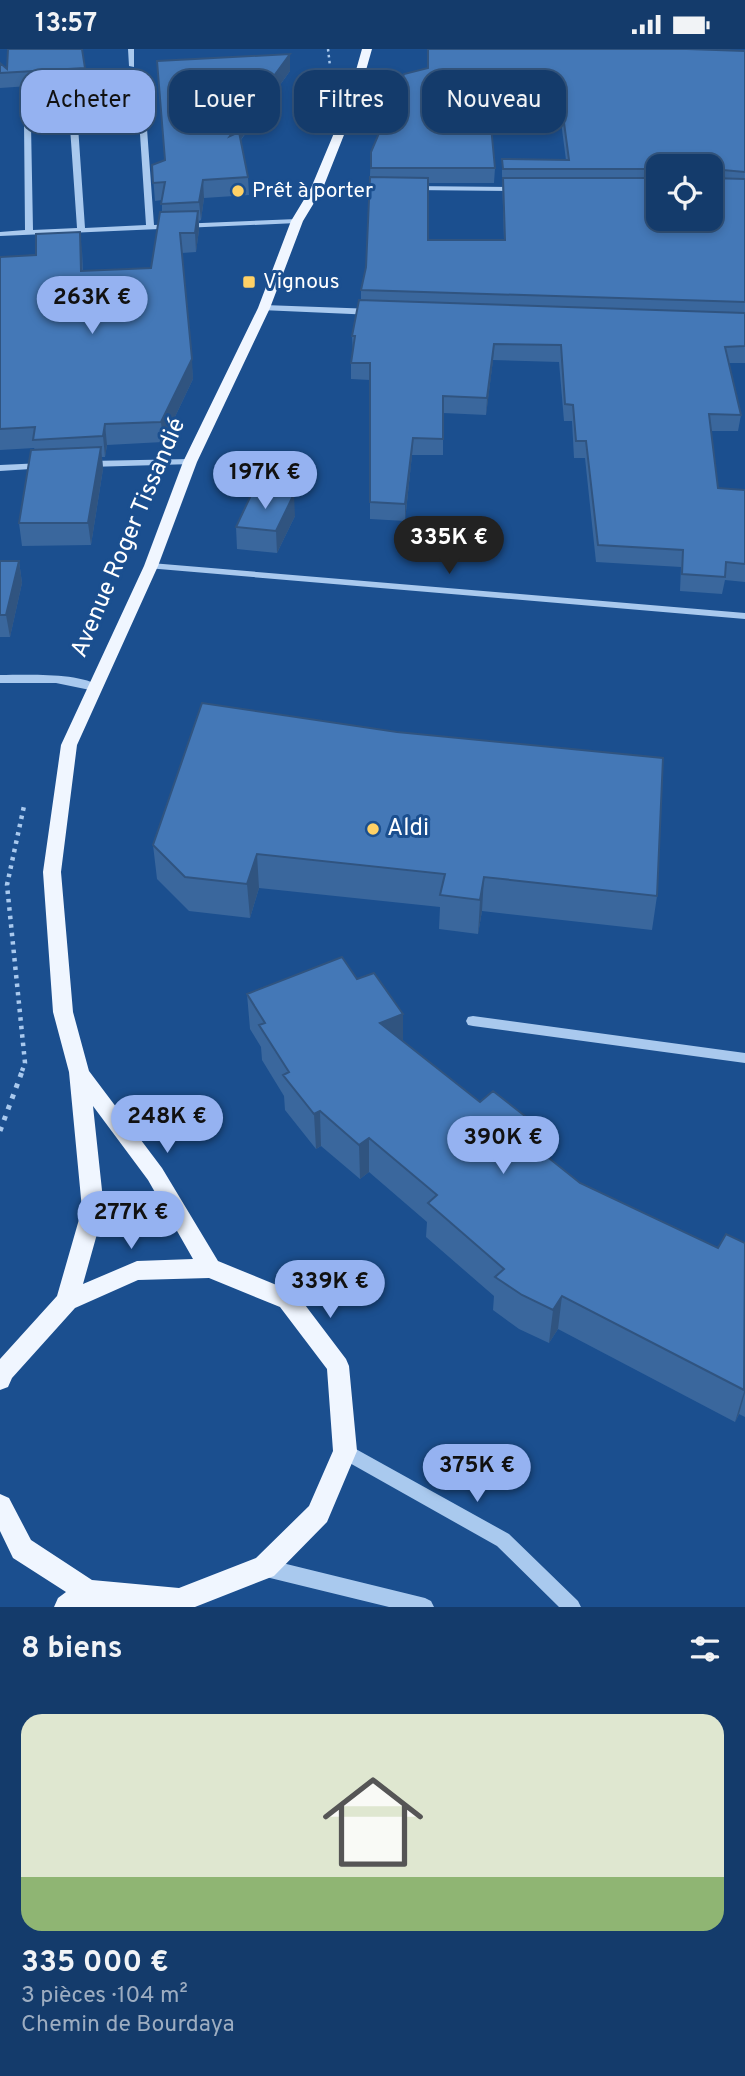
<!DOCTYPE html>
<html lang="fr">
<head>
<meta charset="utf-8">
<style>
	body { margin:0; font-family:Overpass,sans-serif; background:#1d4271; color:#f1f3f6; height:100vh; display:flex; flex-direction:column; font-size:26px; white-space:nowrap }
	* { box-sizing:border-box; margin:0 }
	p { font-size:23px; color:#9dadc1 }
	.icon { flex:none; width:38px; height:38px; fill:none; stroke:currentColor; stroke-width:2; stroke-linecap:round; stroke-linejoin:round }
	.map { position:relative; height:1558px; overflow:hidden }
	.side { display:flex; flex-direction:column; background:#143b6b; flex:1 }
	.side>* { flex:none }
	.guide { position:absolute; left:21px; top:21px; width:704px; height:63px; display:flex; gap:14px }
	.buttons { position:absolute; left:646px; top:105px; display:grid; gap:14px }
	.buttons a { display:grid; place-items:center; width:77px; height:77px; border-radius:14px; background:#143b6b; box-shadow:0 4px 10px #0003,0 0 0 2px #33557e; font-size:35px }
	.price { position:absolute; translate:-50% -60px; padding:0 16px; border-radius:24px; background:#95b2f1; color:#111; font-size:23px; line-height:46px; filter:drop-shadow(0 2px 4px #0008) }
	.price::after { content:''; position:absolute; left:50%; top:42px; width:21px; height:16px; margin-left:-10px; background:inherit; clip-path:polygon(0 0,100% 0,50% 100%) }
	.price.on { background:#222; color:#fff }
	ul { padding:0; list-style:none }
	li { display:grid; align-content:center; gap:14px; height:371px; padding:0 21px }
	li span { display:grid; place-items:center; height:217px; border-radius:21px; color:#555 }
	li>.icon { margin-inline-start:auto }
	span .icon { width:126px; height:126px; fill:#fffc; stroke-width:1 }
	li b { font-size:30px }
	h2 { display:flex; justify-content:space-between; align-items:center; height:84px; padding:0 21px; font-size:30px }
	.tag { padding:0 24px; border-radius:21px; background:#143b6b; box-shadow:0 4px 10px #0003,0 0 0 2px #33557e; font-size:24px; line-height:63px }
	.tag.on { background:#95b2f1; color:#111 }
	.status { display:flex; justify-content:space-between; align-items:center; height:49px; padding:0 35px; background:#143b6b; direction:ltr }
	.status svg { height:19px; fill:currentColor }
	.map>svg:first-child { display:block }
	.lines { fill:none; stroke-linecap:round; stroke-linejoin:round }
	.path-far2 { stroke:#a9c9ee; stroke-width:2.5; stroke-dasharray:2.5 3.5; stroke-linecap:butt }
	.path-far1 { stroke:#a9c9ee; stroke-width:4.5; stroke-dasharray:3.5 5; stroke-linecap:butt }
	.path { stroke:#a9c9ee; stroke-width:5; stroke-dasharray:4.5 7; stroke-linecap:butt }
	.minor { fill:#a9c9ee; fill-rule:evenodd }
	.major { fill:#f0f6ff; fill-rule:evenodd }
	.wall { fill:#3a679d; fill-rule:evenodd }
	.shaded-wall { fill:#305480 }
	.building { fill:#4478b7; stroke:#305480; stroke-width:2 }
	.poi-dot { fill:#ffd166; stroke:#1b4f8f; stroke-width:2.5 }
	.labels { text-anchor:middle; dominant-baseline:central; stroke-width:6; stroke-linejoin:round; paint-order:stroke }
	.far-poi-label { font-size:21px; fill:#fff; stroke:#1b4f8f; text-anchor:start }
	.street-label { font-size:24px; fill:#fff; stroke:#1b4f8f }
	.poi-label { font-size:24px; fill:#fff; stroke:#1b4f8f; text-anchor:start }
</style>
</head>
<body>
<div class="status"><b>13:57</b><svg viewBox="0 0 49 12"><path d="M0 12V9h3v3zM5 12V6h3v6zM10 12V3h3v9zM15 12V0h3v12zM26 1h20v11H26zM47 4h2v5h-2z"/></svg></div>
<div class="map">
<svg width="745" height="1558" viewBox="0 0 745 1558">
	<rect width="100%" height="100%" fill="#1b4f8f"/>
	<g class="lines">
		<path class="path-far2" d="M 328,0 L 330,17"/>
		<path class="path-far1" d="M 22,1022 L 25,1014 L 7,836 L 24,757"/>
		<path class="path" d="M 0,1082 L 23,1020"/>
		<path class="minor" d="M 128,0 L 134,0 L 134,18 L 129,17 Z
			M 146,66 L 154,176 L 297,170 L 301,172 L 297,174 L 0,187 L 0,183 L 25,181 L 24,72 L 55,71 L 74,74 L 94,69 ZM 139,70 L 146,176 L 85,179 L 78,77 L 94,73 ZM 55,75 L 70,78 L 77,179 L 33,181 L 31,76 Z
			M 314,137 L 385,137 L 389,139 L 385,141 L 314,141 Z
			M 410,137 L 518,138 L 522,140 L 518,142 L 413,141 L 410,141 Z
			M 264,256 L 374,260 L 378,263 L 374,266 L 261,261 L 261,257 Z
			M 190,410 L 193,411 L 193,415 L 89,418 L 84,415 L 89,412 Z
			M 43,414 L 46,415 L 46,419 L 0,422 L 0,416 Z
			M 151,514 L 745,564 L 745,570 L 147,519 L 146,517 Z
			M 0,626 C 25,626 81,623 101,638 L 95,642 L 56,634 L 0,634 Z
			M 473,967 L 745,1004 L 745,1014 L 473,977 L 468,976 L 466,972 L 468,968 Z
			M 345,1394 L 509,1485 L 578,1552 L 581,1558 L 559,1558 L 497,1497 L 339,1408 L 337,1402 L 339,1396 Z
			M 266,1510 L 425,1549 L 431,1552 L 434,1558 L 389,1558 L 266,1528 L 260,1525 L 257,1519 L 260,1513 Z"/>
		<path class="major" d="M 362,0 L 372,0 L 357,53 L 323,139 L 303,172 L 270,259 L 197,413 L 158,517 L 77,696 L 61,823 L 73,963 L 89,1022 L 162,1119 L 218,1212 L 296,1244 L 346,1310 L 349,1317 L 357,1402 L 327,1473 L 274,1527 L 195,1558 L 54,1558 L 58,1549 L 66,1543 L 13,1509 L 0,1482 L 0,1445 L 9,1449 L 31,1491 L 92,1531 L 179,1539 L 256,1509 L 309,1457 L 333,1402 L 327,1320 L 280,1258 L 209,1229 L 138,1231 L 75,1259 L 12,1329 L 8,1338 L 0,1341 L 0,1310 L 57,1247 L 82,1160 L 69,1023 L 53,963 L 43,823 L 61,696 L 144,517 L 183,413 L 258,259 L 291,172 L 311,139 L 347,53 ZM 93,1057 L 148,1131 L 193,1210 L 137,1212 L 83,1235 L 104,1160 Z"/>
	</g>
	<path class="wall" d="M 82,0 L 87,33 L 0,39 L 0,14 L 7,20 Z
		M 428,0 L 731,0 L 726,1 L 745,2 L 745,314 L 729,314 L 741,366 L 738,382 L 711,382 L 718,439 L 745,441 L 745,533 L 725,531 L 722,545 L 680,542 L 681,518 L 596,513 L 585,409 L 574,409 L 572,372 L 564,372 L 559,313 L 493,311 L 486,366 L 443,364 L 443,406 L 412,406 L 405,472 L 370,470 L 370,331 L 351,330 L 351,314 L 353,303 L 352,287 L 361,251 L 361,241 L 366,218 L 371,103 L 428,19 ZM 488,50 L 558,50 L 566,111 L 502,110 L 502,125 L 504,191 L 428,191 L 428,134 L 494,134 L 495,119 ZM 658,117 L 710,117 L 658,170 Z
		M 290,5 L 290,22 L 241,91 L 248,128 L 249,146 L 204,149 L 201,171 L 199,172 L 199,181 L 196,203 L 182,204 L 193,330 L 163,393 L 107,396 L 105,408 L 102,408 L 103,420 L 91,496 L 22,497 L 19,474 L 35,401 L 34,399 L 0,401 L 0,208 L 82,202 L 83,222 L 151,219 L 162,163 L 162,151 L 155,152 L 152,116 L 165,111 Z
		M 295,467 L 277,504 L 237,500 L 236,478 Z
		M 0,512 L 19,512 L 22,534 L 10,588 L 0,588 Z
		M 202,654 L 657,847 L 652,881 L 482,862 L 478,885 L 439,880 L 440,858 L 259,839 L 250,869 L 189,862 L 157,830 L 153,796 Z
		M 357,930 L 403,965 L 403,992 L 580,1134 L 718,1199 L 745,1194 L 745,1368 L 739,1365 L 735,1373 L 558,1280 L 549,1294 L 519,1280 L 493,1261 L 494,1247 L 426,1188 L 427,1173 L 369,1123 L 360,1130 L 321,1097 L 316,1100 L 285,1061 L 284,1047 L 262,1011 L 261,998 L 250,980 L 247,945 Z"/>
	<path class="shaded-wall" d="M 686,0 L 731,0 L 685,14 Z
		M 290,5 L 290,22 L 231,104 L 230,87 Z
		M 203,131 L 204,149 L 201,171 L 199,153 Z
		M 198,162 L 199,181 L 196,203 L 195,184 Z
		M 80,183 L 82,202 L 83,242 L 81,222 Z
		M 494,295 L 493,311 L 486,366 L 487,349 Z
		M 192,310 L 193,330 L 163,393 L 161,373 Z
		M 105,375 L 107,396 L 105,408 L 103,387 Z
		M 413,389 L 412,406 L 405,472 L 405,455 Z
		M 101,398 L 103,420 L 91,496 L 88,474 Z
		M 294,445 L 295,467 L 277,504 L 276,482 Z
		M 19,512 L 22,534 L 10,588 L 6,566 Z
		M 257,805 L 259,839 L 250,869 L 247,835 Z
		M 484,828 L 482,862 L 478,885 L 480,851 Z
		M 403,965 L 403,1000 L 380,974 Z
		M 320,1062 L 321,1097 L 316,1100 L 314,1065 Z
		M 539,1078 L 535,1112 L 525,1090 Z
		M 369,1089 L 369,1123 L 360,1130 L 359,1096 Z
		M 562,1247 L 558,1280 L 549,1294 L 553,1261 Z
		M 745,1339 L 745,1344 L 739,1365 L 735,1373 Z"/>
	<path class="building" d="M 8,0 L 82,0 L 85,19 L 0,24 L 0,14 L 7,20 Z
		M 428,0 L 687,0 L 745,2 L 745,123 L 712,120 L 710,127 L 710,117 L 658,117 L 658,120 L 503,120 L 502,110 L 569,111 L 559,36 L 487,35 L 495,119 L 371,119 L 371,103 L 404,25 L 428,19 Z
		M 290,5 L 230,87 L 239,83 L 248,128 L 203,131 L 199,153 L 161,155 L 165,133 L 153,134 L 152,116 L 165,111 L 157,12 Z
		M 370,128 L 428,129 L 428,191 L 505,191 L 503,129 L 658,129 L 658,170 L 710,170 L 710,129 L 745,130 L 745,253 L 361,241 L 366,218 Z
		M 198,162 L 195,184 L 180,184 L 192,310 L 161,373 L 105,375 L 103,387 L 33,391 L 35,378 L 0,380 L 0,208 L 36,206 L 36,185 L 80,183 L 81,222 L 151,219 L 160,163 Z
		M 359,251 L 745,264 L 745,297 L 725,298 L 741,366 L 709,365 L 718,439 L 745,441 L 745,515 L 726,513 L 725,528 L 682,525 L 683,501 L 598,496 L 586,392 L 576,392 L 573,356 L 565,355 L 561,296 L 494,295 L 487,349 L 443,347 L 443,390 L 413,389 L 405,455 L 370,453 L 370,314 L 351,314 L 355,287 L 352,287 Z
		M 101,398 L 88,474 L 19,474 L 31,401 Z
		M 253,442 L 294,445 L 276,482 L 236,478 Z
		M 0,512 L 19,512 L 6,566 L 0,566 Z
		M 202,654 L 397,683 L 663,709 L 657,847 L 484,828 L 480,851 L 440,846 L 445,825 L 257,805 L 247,835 L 185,828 L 153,796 Z
		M 342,908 L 357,930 L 374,924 L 403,965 L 380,974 L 480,1053 L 493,1042 L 539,1078 L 525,1090 L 580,1134 L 718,1199 L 726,1185 L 745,1194 L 744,1341 L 562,1247 L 553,1261 L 522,1246 L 495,1228 L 504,1220 L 428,1154 L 437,1146 L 369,1089 L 359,1096 L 320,1062 L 314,1065 L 283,1026 L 289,1023 L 259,976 L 265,974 L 247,945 Z"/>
	<g class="poi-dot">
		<circle cx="238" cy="142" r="7"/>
		<rect x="242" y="226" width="14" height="14" rx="3.5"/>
		<circle cx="373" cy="780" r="7"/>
	</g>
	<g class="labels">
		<g class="far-poi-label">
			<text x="252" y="142">Prêt à porter</text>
			<text x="263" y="233">Vignous</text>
		</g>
		<g class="street-label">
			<text transform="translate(129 489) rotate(-67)">Avenue Roger Tissandié</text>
		</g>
		<g class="poi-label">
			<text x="387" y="780">Aldi</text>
		</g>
	</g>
</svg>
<div class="buttons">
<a><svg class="icon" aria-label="locate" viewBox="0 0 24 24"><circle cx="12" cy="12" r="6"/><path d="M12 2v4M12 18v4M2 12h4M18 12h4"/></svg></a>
</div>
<b class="price" style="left:92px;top:287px">263K €</b>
<b class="price" style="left:265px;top:462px">197K €</b>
<b class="price on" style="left:449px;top:527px">335K €</b>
<b class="price" style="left:167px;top:1106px">248K €</b>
<b class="price" style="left:503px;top:1127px">390K €</b>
<b class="price" style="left:131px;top:1202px">277K €</b>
<b class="price" style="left:330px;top:1271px">339K €</b>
<b class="price" style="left:477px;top:1455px">375K €</b>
<div class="guide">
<a class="tag on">Acheter</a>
<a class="tag">Louer</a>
<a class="tag">Filtres</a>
<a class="tag">Nouveau</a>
</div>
</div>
<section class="side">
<h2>8 biens<svg class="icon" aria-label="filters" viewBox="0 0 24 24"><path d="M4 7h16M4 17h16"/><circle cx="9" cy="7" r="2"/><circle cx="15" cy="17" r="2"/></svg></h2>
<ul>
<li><span style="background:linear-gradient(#dfe7d0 75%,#8fb573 0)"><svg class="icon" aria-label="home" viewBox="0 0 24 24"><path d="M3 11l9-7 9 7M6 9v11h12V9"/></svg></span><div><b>335 000 €</b><p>3 pièces · 104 m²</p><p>Chemin de Bourdaya</p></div></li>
</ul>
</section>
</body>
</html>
